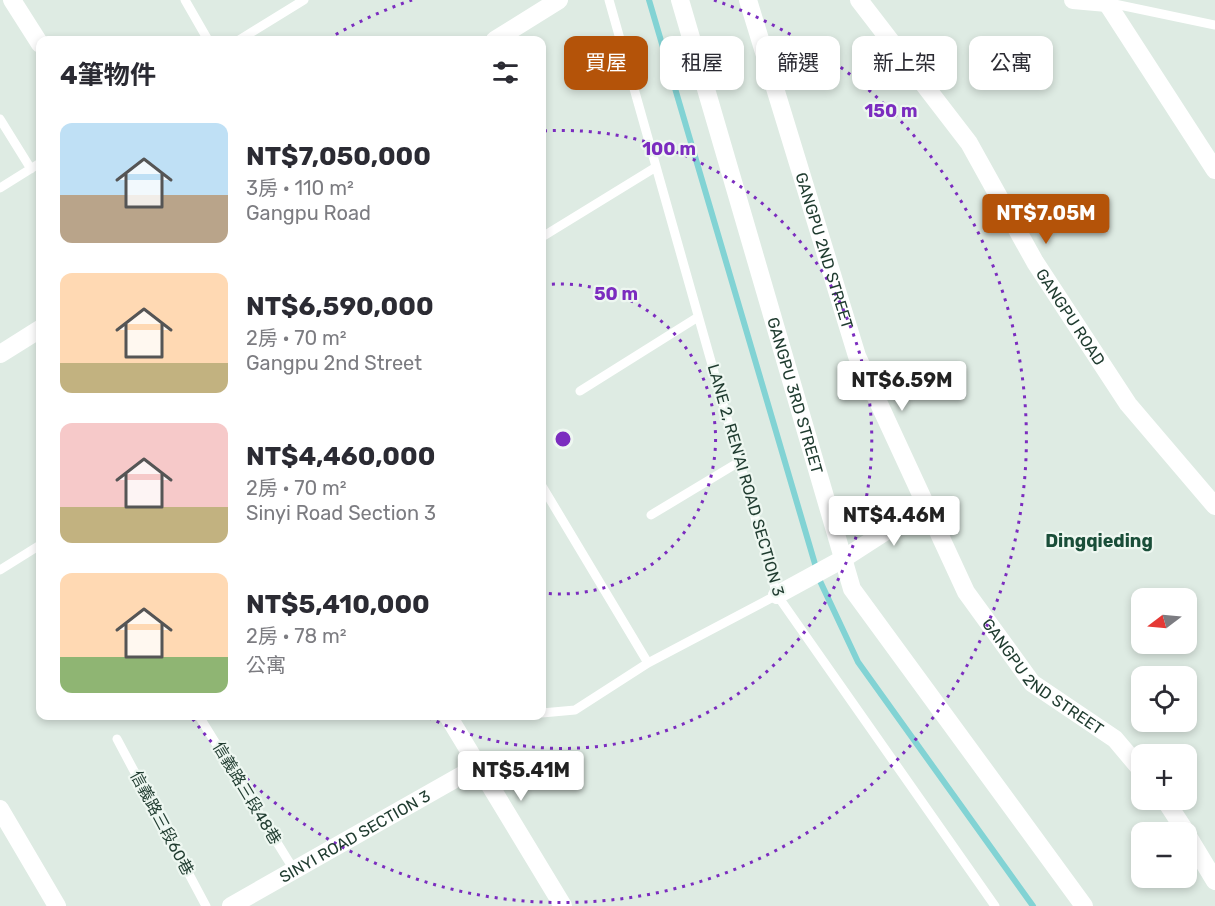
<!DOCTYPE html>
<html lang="zh-TW">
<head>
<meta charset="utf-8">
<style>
	body { margin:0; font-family:Rubik,"Noto Sans TC",sans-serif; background:#f2f2f3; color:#2b2b33; height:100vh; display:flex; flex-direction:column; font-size:22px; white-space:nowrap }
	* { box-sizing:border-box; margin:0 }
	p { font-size:20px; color:#7c7c81 }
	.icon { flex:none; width:33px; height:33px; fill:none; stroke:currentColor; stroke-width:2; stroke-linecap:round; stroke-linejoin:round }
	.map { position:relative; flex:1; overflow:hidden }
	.panel { position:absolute; left:36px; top:36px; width:510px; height:684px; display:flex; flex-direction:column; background:#fff; border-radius:12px; box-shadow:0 3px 9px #0003 }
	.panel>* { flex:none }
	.guide { position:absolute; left:564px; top:36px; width:561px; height:54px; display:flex; gap:12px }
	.needle { width:39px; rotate:254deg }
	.buttons { position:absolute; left:1131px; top:588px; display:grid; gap:12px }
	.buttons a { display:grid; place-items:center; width:66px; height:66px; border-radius:12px; background:#fff; box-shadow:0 3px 9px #0003; font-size:30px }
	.price { position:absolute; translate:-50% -51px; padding:0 14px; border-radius:6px; background:#fff; color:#222; font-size:20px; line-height:39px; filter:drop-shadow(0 2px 3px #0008) }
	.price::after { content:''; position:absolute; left:50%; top:36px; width:18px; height:14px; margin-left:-9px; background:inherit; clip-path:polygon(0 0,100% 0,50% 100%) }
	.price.active { background:#b45309; color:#fff }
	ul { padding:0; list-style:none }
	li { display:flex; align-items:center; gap:18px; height:150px; padding:0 24px }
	li span { display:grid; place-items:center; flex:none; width:168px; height:120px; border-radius:12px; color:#555 }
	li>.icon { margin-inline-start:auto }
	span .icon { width:72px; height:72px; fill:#fffc; stroke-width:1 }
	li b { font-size:26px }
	h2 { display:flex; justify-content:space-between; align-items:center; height:72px; padding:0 24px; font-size:26px }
	.tag { padding:0 21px; border-radius:12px; background:#fff; box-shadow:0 3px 9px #0003; font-size:21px; line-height:54px }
	.tag.active { background:#b45309; color:#fff }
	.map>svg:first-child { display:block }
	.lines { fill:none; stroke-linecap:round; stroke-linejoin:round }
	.stream { stroke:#82d3d4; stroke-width:6 }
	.lane { stroke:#fff; stroke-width:9 }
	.street { stroke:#fff; stroke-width:18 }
	.ring { fill:none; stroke:#7b2cbf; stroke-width:3; stroke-dasharray:3 6 }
	.labels { text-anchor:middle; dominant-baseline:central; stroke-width:4.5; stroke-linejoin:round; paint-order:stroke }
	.street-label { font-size:16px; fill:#1f3b2f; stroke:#eef7f1 }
	.neighbourhood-label { font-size:18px; font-weight:bold; fill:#1a4e39; stroke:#eef7f1 }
	.centre { fill:#7b2cbf; stroke:#eef7f1; stroke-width:3 }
	.ring-label { font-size:18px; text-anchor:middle; font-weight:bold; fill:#7b2cbf; stroke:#eef7f1; stroke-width:4.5; stroke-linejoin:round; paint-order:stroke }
</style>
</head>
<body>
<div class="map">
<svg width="1215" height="906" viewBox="0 0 1215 906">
	<rect width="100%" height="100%" fill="#deebe3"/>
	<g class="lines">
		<path class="stream" d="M 649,0 L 820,581 L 858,662 L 1033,906"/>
		<path class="lane" d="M 185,0 L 208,40
			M 609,0 L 777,595 L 995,906
			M 1110,3 L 1215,25
			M 239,40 L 304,0
			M 0,119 L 31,169
			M 0,188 L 40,163
			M 542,237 L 656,167
			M 580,391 L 698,317
			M 542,486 L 648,663
			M 651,515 L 739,462
			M 0,570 L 40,545
			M 542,713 L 575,710 L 648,663 L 777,595
			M 199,716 L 294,870
			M 117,739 L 206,906"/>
		<g class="street">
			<path d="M 12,0 L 40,44"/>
			<path id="s1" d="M 680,0 L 852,589 L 1084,906"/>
			<path id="s2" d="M 748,0 L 857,356 L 966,592 L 1032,683 L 1115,739 L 1142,771"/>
			<path id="s3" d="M 859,0 L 969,143 L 1035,262 L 1128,404 L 1215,506"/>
			<path d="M 1073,0 L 1107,3"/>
			<path d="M 1105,0 L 1215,170"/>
			<path d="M 495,40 L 559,0"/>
			<path d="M 0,354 L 40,329"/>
			<path d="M 777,595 L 843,559 L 925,506"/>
			<path d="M 448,716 L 563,906"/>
			<path d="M 1165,800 L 1186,832"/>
			<path d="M 0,809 L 57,906"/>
			<path d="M 1186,833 L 1215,881"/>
			<path id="s4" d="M 231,906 L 478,766"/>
		</g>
	</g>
	<g class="ring">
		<path d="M543 285A155 155 0 1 1 543 593"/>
		<path d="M544 131A309 309 0 1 1 425 716"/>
		<path d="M328 39A464 464 0 0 1 412 0M714 0A464 464 0 1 1 192 718"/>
	</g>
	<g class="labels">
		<g class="street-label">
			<text stroke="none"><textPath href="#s2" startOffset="262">GANGPU 2ND STREET</textPath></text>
			<text stroke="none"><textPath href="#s3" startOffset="382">GANGPU ROAD</textPath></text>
			<text stroke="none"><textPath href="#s1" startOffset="412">GANGPU 3RD STREET</textPath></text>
			<text transform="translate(746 480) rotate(74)">LANE 2, REN'AI ROAD SECTION 3</text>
			<text stroke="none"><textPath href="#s2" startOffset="748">GANGPU 2ND STREET</textPath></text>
			<text transform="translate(247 793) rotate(59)">信義路三段48巷</text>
			<text transform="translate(162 823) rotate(62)">信義路三段60巷</text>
			<text stroke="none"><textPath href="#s4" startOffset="142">SINYI ROAD SECTION 3</textPath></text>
		</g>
		<g class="neighbourhood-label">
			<text x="1099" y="541">Dingqieding</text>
		</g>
	</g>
	<circle cx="563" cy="439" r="9" class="centre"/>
	<g class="ring-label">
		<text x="891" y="117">150 m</text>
		<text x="669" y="155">100 m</text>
		<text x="616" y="300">50 m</text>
	</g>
</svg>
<div class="buttons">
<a><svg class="needle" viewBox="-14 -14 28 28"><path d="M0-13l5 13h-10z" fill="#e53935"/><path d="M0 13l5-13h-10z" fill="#7c7c81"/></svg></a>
<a><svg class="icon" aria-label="locate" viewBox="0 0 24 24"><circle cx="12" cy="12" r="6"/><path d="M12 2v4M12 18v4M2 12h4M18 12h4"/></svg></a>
<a>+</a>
<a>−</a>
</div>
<b class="price active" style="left:1046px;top:245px">NT$7.05M</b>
<b class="price" style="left:902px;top:412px">NT$6.59M</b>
<b class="price" style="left:894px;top:547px">NT$4.46M</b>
<b class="price" style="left:521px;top:802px">NT$5.41M</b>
<div class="guide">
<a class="tag active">買屋</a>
<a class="tag">租屋</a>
<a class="tag">篩選</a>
<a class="tag">新上架</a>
<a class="tag">公寓</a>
</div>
<section class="panel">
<h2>4筆物件<svg class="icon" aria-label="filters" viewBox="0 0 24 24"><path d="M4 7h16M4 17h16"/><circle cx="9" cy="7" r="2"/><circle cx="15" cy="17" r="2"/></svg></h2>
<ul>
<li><span style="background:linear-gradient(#bfe0f5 60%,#b9a48a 0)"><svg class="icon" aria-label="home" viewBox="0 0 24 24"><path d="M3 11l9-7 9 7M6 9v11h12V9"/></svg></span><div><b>NT$7,050,000</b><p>3房 · 110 m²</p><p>Gangpu Road</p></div></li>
<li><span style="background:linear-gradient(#ffd9b3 75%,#c2b280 0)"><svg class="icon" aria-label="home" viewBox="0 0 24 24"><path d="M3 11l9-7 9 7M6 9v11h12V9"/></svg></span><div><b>NT$6,590,000</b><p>2房 · 70 m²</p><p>Gangpu 2nd Street</p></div></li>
<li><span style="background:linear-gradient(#f6c9c9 70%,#c2b280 0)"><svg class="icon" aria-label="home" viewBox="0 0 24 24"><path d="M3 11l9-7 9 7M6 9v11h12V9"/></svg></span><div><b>NT$4,460,000</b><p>2房 · 70 m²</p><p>Sinyi Road Section 3</p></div></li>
<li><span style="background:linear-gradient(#ffd9b3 70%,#8fb573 0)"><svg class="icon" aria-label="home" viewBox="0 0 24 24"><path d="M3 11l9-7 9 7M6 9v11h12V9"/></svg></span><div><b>NT$5,410,000</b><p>2房 · 78 m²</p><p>公寓</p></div></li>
</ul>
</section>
</div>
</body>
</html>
